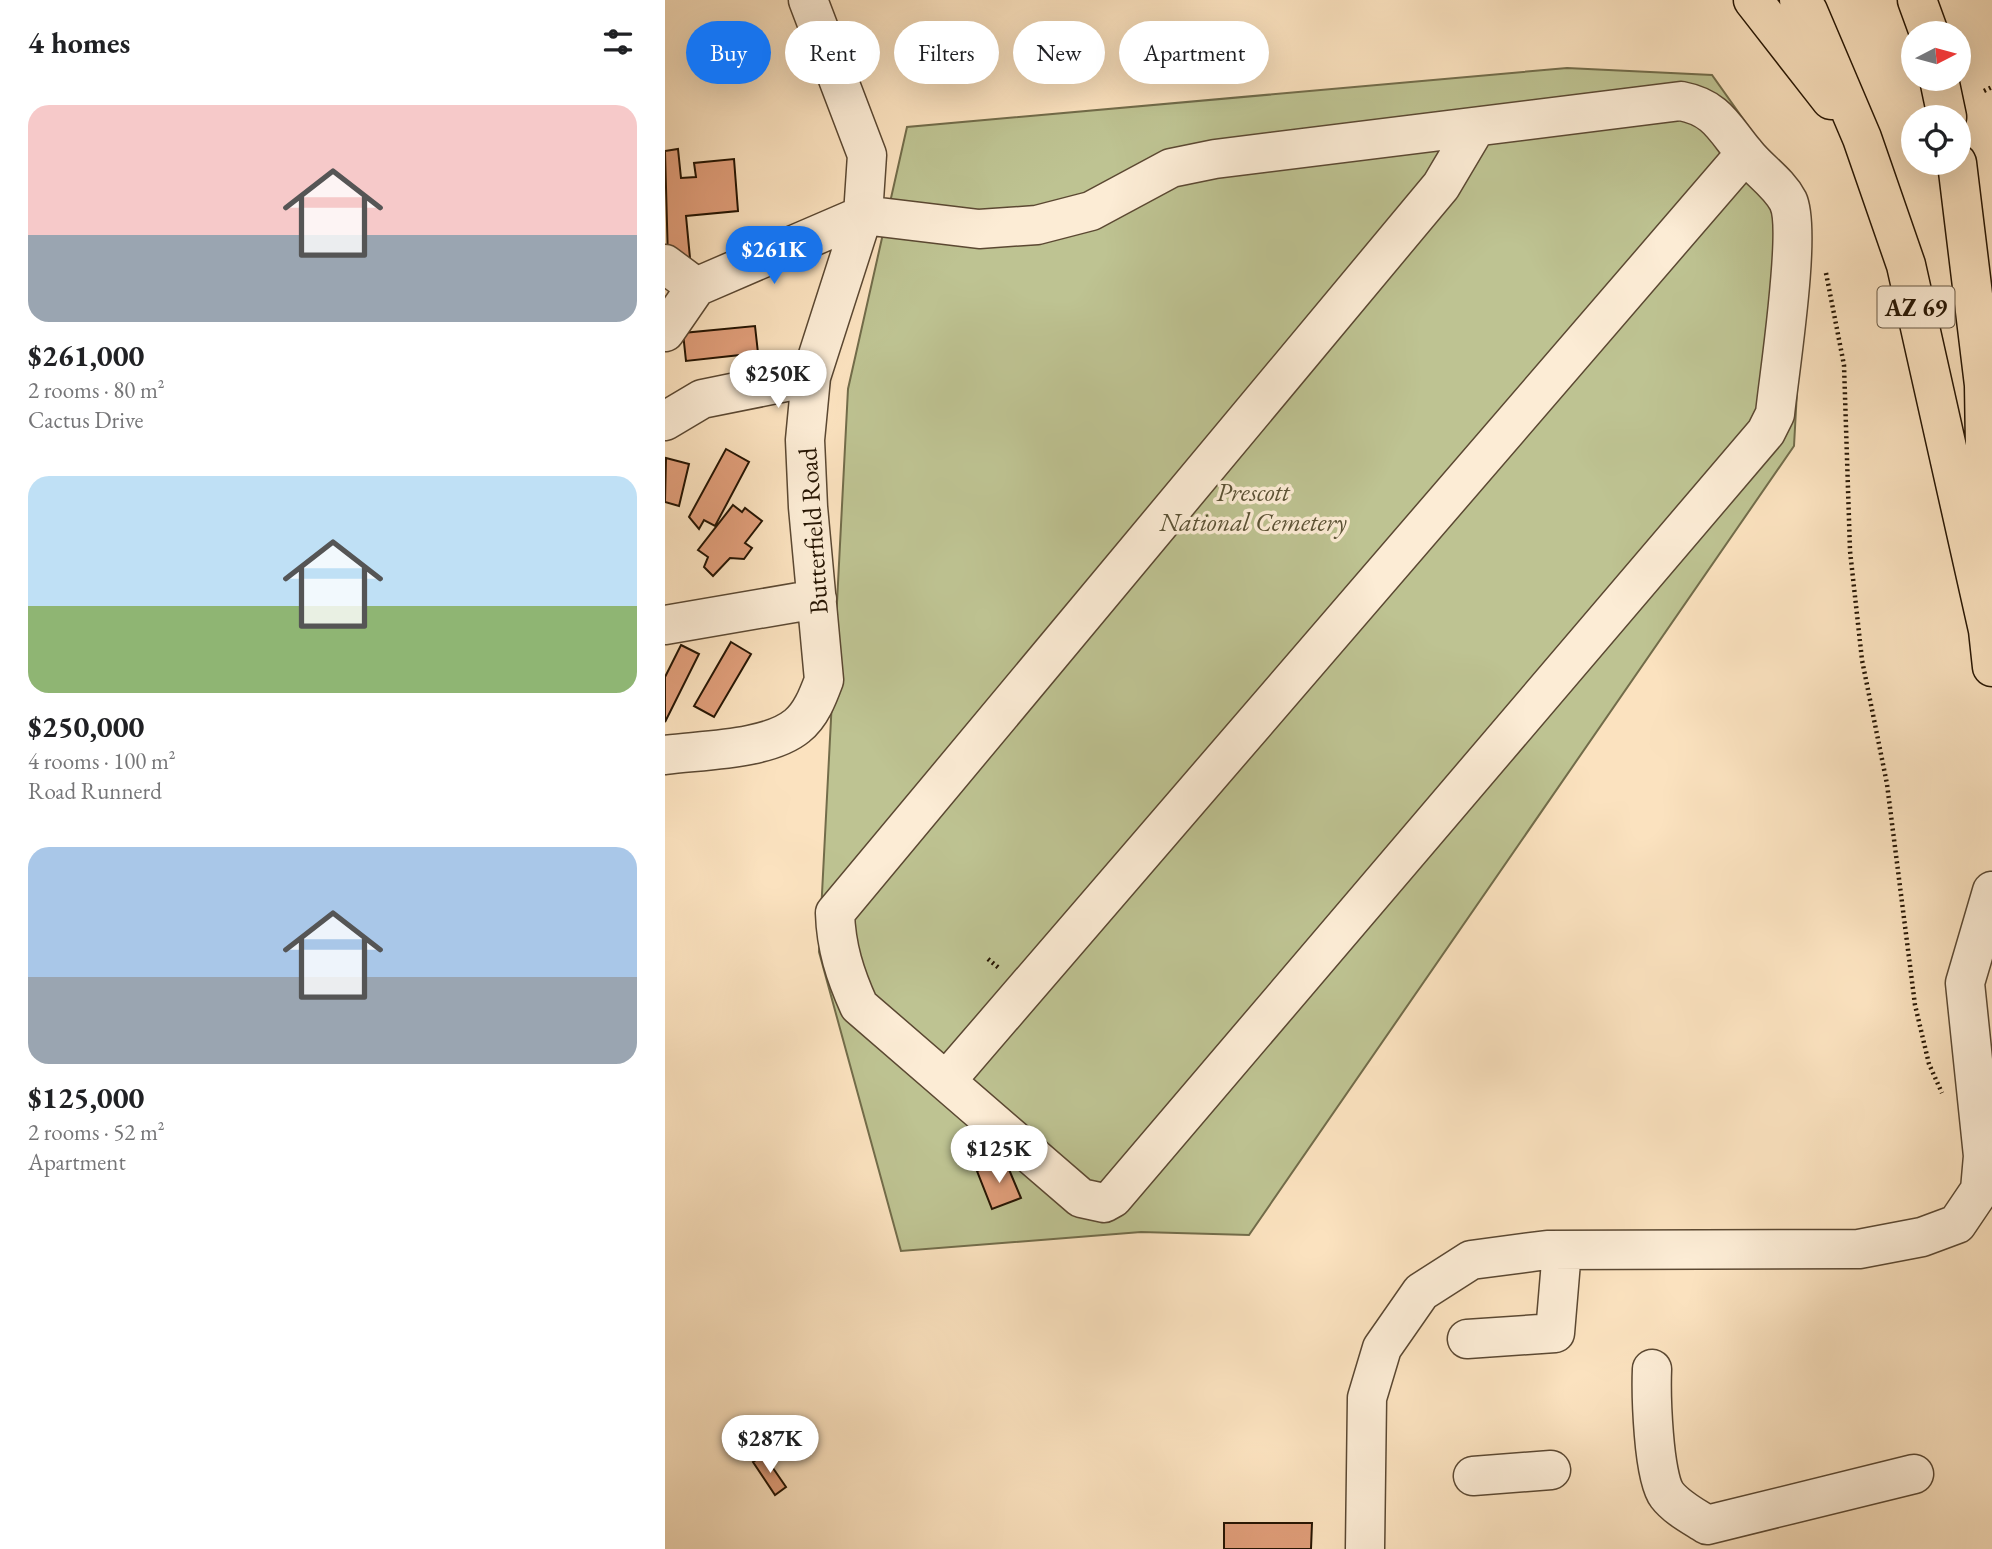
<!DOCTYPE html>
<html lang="en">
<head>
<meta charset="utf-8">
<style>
	body { margin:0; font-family:"EB Garamond",serif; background:#f6f6f6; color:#202124; height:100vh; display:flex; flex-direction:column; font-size:26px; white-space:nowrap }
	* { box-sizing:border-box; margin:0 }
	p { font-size:23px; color:#757577 }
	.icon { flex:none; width:38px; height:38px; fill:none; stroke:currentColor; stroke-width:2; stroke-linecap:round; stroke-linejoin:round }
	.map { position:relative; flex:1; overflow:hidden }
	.details { display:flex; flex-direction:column; background:#fff; width:665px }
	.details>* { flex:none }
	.top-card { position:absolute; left:21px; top:21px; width:665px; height:63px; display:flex; gap:14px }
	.needle { width:46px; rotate:84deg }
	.tools { position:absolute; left:1236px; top:21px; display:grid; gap:14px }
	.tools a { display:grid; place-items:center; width:70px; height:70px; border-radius:50%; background:#fff; box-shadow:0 7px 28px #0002; font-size:35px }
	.price { position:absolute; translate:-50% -60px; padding:0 16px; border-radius:24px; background:#fff; color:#222; font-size:23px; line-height:46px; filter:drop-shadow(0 2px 4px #0008) }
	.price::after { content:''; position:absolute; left:50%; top:42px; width:21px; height:16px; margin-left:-10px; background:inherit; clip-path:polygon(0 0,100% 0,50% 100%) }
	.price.current { background:#1a73e8; color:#fff }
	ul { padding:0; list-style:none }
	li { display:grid; align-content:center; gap:14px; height:371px; padding:0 28px }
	li span { display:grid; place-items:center; height:217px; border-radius:21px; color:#555 }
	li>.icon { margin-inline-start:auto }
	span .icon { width:126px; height:126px; fill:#fffc; stroke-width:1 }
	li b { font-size:30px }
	h2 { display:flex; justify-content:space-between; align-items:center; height:84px; padding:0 28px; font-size:30px }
	.pill { padding:0 24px; border-radius:32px; background:#fff; box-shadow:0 7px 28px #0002; font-size:24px; line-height:63px }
	.pill.current { background:#1a73e8; color:#fff }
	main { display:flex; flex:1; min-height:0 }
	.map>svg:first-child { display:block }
	.green { fill:#bec392; stroke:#726c4a; stroke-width:2 }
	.building { fill:#e09e7a; stroke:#261503; stroke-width:2 }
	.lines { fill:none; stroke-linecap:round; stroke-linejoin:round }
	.minor-casing { stroke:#5b4832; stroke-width:41 }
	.major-casing { stroke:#261503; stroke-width:41 }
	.path { stroke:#261503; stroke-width:4.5; stroke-dasharray:2 3.5; stroke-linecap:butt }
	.minor { stroke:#fcecd5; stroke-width:38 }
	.major { stroke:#fbe2bf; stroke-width:38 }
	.labels { text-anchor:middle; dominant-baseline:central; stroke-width:7; stroke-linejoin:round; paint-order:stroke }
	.shield { fill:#fcecd5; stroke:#665642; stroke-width:2 }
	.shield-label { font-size:24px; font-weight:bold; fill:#261503 }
	.park-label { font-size:26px; font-style:italic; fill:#5b5235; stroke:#fcecd5 }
	.street-label { font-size:26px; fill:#261503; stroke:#fcecd5 }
</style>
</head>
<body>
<main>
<section class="details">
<h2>4 homes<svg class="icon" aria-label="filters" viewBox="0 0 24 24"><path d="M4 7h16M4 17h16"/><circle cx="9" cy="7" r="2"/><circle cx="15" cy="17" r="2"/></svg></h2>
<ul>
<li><span style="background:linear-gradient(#f6c9c9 60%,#9aa5b1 0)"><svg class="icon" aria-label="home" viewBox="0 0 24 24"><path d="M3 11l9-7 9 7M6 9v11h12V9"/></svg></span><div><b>$261,000</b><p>2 rooms · 80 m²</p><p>Cactus Drive</p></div></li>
<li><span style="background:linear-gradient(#bfe0f5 60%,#8fb573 0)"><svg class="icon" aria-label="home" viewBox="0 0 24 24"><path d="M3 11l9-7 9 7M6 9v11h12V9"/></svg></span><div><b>$250,000</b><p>4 rooms · 100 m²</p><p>Road Runnerd</p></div></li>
<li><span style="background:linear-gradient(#a9c7e8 60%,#9aa5b1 0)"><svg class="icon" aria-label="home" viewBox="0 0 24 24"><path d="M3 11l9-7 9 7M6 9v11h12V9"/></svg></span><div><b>$125,000</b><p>2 rooms · 52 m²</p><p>Apartment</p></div></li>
</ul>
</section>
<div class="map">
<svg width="1327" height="1549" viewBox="0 0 1327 1549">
	<rect width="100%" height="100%" fill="#fbe2bf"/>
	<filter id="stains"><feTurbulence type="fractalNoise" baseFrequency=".00286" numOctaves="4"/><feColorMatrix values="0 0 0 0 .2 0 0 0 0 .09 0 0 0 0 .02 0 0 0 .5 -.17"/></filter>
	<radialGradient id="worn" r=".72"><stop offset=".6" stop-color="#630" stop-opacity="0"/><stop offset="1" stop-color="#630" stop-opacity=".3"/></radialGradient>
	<path class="green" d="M 902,68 L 1047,75 L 1142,209 L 1129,446 L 584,1235 L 476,1232 L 236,1251 L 154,952 L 183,389 L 242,127 Z"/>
	<path class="building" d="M 13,149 L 16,178 L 31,177 L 29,163 L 69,159 L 73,211 L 21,216 L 25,258 L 3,260 L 0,151 Z
		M 90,326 L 93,353 L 21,361 L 18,333 Z
		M 61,449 L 84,462 L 50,526 L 39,520 L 34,529 L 24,517 Z
		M 1,458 L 24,464 L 14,506 L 0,502 Z
		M 68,505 L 77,512 L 80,508 L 97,521 L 80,543 L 87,548 L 79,559 L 65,558 L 48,576 L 39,567 L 43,557 L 33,550 Z
		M 66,642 L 86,654 L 49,717 L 29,706 Z
		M 16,645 L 34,654 L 0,722 L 0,677 Z
		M 340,1160 L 356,1198 L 327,1209 L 312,1171 Z
		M 99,1455 L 121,1487 L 110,1495 L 88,1462 Z
		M 559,1523 L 647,1523 L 646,1549 L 559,1549 Z"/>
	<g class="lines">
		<g class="minor-casing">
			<path id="minor" d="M 0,264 L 31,287
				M 0,332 L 31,287 L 198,215 L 314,229 L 372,225 L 426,211 L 506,168 L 550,159 L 1016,101 C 1052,108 1059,128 1080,153 C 1093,170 1113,182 1123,201 C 1137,230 1114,374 1110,414 L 1101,432 L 448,1198 L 439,1203 L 416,1198 L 194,1006 C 180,975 171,947 170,913 L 776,186 L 811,127
				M 0,421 L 37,399 L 146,377
				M 0,625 L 152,599
				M 0,755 C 36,750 103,750 132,726 C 146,715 153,696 159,680 L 143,507 L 140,440 L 146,377 L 198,215 L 202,155 L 143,0
				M 281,1081 L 1080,154
				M 802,1339 L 890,1333 L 897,1250
				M 987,1369 C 986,1393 988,1477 1002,1495 C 1012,1508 1028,1516 1042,1525 L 1249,1474
				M 808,1476 L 886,1470
				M 700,1549 L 702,1398 L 717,1348 L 756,1292 L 806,1260 L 882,1250 L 1194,1249 L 1257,1237 L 1292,1224 L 1315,1190 L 1318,1156 L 1300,983 L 1327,891"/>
		</g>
		<g class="major-casing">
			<path id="major" d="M 1088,0 L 1166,100
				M 1134,0 L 1143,11 L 1197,138 L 1241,265 L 1323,630
				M 1252,0 L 1264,33
				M 1274,79 L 1282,117
				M 1292,163 L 1319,385 L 1323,630 L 1327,667"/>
		</g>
		<path class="path" d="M 1319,91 L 1327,87
			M 1161,273 L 1179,365 L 1185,551 L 1197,660 L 1222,784 L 1250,1005 L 1264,1064 L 1277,1093
			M 323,959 L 335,969"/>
		<use href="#minor" class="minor"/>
		<use href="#major" class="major"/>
	</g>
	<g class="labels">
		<rect class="shield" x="1212.5" y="286.5" width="77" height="41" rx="5"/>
		<g class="shield-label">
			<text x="1251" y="307">AZ 69</text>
		</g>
		<g class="park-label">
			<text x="588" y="492">Prescott<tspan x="588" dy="30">National Cemetery</tspan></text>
		</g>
		<g class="street-label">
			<text transform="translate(148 531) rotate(-94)">Butterfield Road</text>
		</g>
	</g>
	<rect width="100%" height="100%" filter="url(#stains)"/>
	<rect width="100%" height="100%" fill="url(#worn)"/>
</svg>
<div class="tools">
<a><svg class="needle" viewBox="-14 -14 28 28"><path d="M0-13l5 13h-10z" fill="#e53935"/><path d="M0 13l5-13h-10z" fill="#757577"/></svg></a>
<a><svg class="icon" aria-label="locate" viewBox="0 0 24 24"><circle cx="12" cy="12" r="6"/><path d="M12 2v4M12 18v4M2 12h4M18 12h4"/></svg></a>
</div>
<b class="price current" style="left:109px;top:286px">$261K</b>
<b class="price" style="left:113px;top:410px">$250K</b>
<b class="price" style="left:334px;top:1185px">$125K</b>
<b class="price" style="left:105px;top:1475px">$287K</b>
<div class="top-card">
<a class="pill current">Buy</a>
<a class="pill">Rent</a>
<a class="pill">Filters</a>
<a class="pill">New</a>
<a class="pill">Apartment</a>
</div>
</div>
</main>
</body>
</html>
